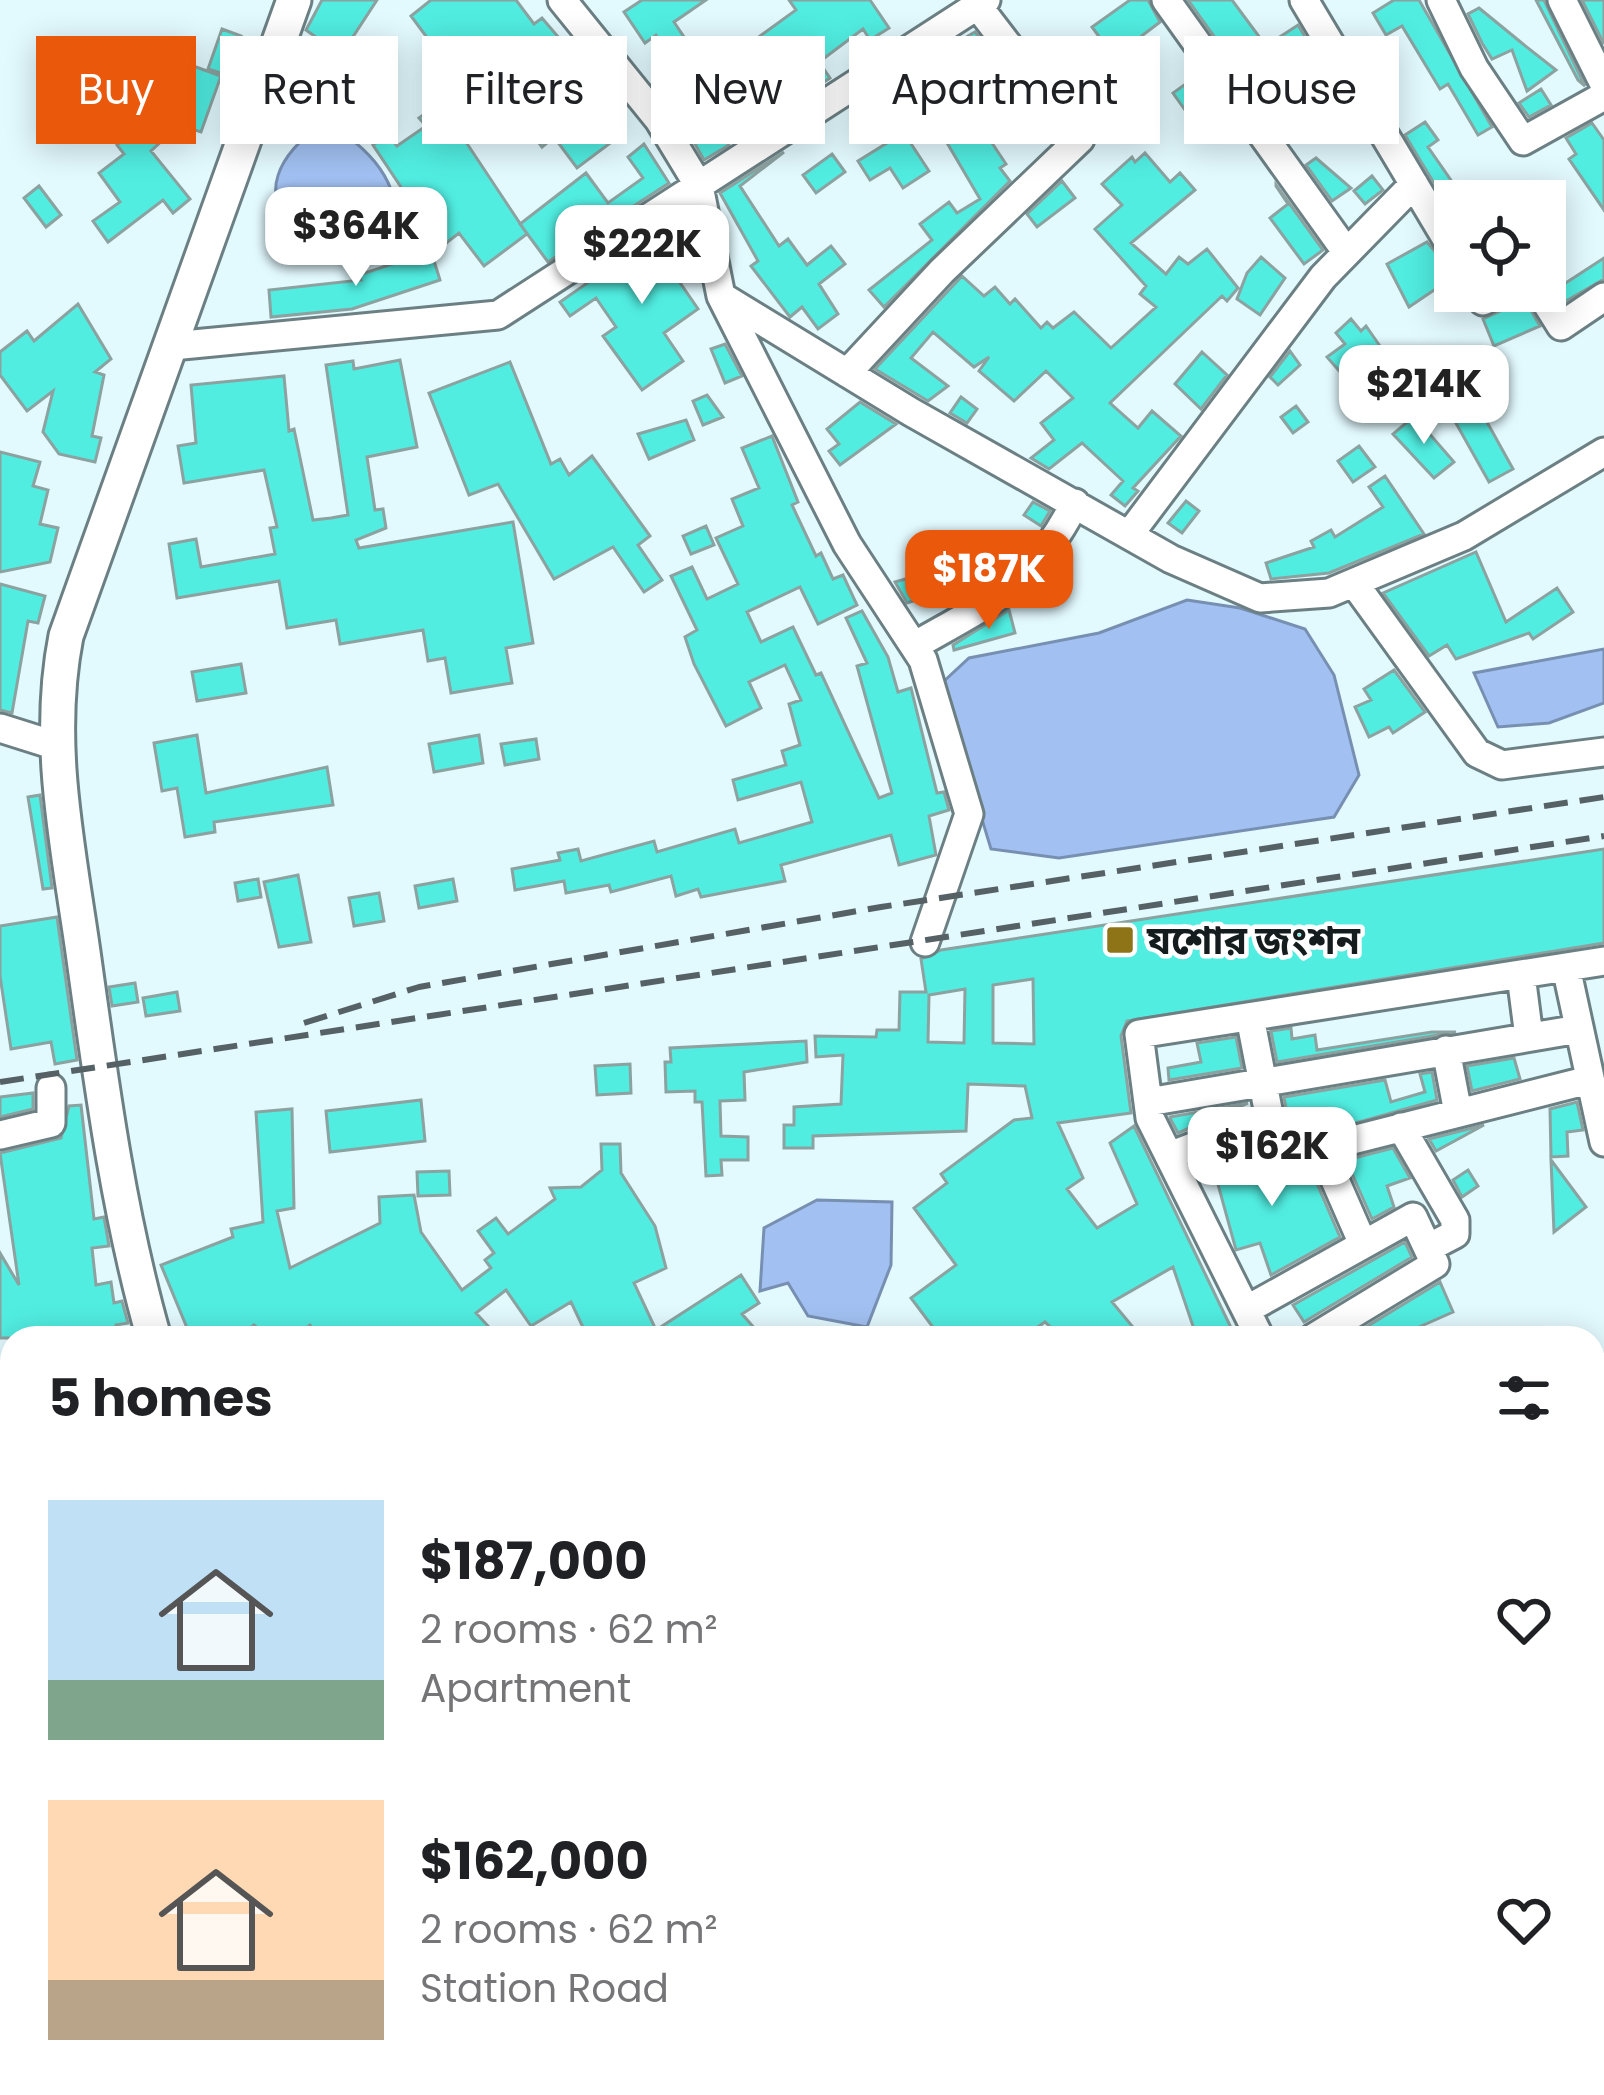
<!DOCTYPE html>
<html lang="en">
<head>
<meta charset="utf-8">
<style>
	body { margin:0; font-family:Poppins,"Noto Sans Bengali",sans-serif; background:#f6f6f6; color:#202124; height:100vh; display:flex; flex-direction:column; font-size:45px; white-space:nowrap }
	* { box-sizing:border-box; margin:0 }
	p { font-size:39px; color:#757577 }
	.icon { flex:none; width:66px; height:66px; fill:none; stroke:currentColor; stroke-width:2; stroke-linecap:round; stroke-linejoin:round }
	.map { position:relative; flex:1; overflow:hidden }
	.side { position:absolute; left:0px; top:1326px; width:1605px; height:771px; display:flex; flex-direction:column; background:#fff; border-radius:36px 36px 0 0; box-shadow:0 6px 30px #0003 }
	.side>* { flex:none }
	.guide { position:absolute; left:36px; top:36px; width:1533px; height:108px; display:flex; gap:24px }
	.fabs { position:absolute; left:1434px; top:180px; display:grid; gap:24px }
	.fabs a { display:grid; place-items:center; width:132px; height:132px; border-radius:0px; background:#fff; box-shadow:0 6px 30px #0003; font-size:60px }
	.price { position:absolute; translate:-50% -102px; padding:0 27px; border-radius:24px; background:#fff; color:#222; font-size:39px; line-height:78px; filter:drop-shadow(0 3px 6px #0008) }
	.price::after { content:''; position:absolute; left:50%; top:72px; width:36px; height:27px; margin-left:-18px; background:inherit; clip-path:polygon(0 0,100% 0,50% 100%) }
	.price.on { background:#ea580c; color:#fff }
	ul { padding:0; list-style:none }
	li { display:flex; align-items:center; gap:36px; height:300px; padding:0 48px }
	li span { display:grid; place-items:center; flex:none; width:336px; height:240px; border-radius:0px; color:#555 }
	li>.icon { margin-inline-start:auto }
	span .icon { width:144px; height:144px; fill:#fffc; stroke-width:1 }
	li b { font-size:51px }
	h2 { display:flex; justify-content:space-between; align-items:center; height:144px; padding:0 48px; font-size:51px }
	.pill { padding:0 42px; border-radius:0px; background:#fff; box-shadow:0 6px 30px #0003; font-size:42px; line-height:108px }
	.pill.on { background:#ea580c; color:#fff }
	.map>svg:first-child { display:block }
	.water { fill:#a2c1f2; stroke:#7790b2; stroke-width:3 }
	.building { fill:#51ede1; stroke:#8ca2a0; stroke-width:3; fill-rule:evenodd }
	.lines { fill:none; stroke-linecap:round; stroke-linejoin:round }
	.minor-casing { stroke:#6c8084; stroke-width:33 }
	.tertiary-casing { stroke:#6c8084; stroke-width:39 }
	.minor { stroke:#fff; stroke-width:27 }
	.tertiary { stroke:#fff; stroke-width:33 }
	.rail { stroke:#556164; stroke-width:6; stroke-dasharray:24 12; stroke-linecap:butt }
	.poi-dot { fill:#8e7317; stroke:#fff; stroke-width:4.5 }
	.labels { text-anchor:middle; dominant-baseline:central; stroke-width:9; stroke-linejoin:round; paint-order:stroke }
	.poi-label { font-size:39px; font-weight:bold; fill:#141c1e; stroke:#fff; text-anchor:start }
</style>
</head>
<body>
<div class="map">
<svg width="1604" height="2095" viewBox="0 0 1604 2095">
	<rect width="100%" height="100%" fill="#e2f9fe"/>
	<path class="water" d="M 322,124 C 358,135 402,181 394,220 C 302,267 222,194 322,124 Z
		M 1187,600 L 1240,608 L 1305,629 L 1334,675 L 1359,775 L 1334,817 L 1059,858 L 991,849 L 941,684 L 969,658 L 1099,633 Z
		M 1604,649 L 1604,703 L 1549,723 L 1498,727 L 1474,673 Z
		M 817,1200 L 892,1202 L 891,1265 L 867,1327 L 808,1316 L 788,1283 L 760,1291 L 764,1228 Z
		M 166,2085 L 327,2085 L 341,2095 L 154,2095 Z
		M 393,2085 L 482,2085 L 470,2095 L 404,2095 Z
		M 563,2085 L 761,2085 L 751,2095 L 575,2095 Z"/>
	<path class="building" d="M 322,0 L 377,0 L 341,55 L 306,30 Z
		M 431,0 L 516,0 L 534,24 L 542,18 L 583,66 L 552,89 L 578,123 L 592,112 L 613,141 L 577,168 L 554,137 L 542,147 L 510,104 L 492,117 L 482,104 L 454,124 L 527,234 L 484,266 L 459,233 L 441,247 L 373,145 L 388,134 L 397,146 L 426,126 L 419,118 L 463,86 L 411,16 Z
		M 642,0 L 706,0 L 674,22 L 688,43 L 671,56 L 656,35 L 645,43 L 624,12 Z
		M 789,0 L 870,0 L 889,28 L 870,40 L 863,29 L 819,62 L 830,78 L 759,124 L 729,81 L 744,70 L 734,55 L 796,10 Z
		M 1130,0 L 1148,0 L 1160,22 L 1114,57 L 1092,27 Z
		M 1188,0 L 1232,0 L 1266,46 L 1298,25 L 1315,53 L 1299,64 L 1296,60 L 1270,84 L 1284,103 L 1269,113 Z
		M 1394,0 L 1419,0 L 1492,127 L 1478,135 L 1448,84 L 1440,89 L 1402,26 L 1386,35 L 1373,13 Z
		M 1536,0 L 1544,0 L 1585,86 L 1578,80 Z
		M 1582,0 L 1604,0 L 1604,44 Z
		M 1479,8 L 1523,44 L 1556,70 L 1527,91 L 1512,50 L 1492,59 L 1482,43 L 1468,14 Z
		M 222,29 L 241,36 L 227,75 L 208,69 Z
		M 975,32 L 1021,91 L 1015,96 L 988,60 L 952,83 L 1006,164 L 1000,168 L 1010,181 L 884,307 L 869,290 L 932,240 L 920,224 L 949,202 L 957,213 L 980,199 L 926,107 L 933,103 L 912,69 Z
		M 1127,50 L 1137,65 L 1104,90 L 1123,115 L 1104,129 L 1086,105 L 1080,109 L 1068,94 Z
		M 363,56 L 384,84 L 352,109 L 330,80 Z
		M 168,57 L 221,76 L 201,132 L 179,125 L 151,151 L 190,199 L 173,213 L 163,200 L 108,242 L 93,221 L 120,202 L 99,173 L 124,154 L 117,145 L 135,130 L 110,103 L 125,90 L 152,120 Z
		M 1198,75 L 1240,134 L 1216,103 L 1203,113 L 1195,103 L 1185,110 L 1173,93 Z
		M 1541,89 L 1551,105 L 1529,117 L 1519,103 Z
		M 877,92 L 929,171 L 903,188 L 890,168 L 870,180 L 858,161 L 887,143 L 860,103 Z
		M 1425,122 L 1438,140 L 1428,147 L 1455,186 L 1455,218 L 1405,135 Z
		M 1592,123 L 1604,140 L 1604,210 L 1569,159 L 1576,154 L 1566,138 Z
		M 717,128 L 729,145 L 704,160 L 695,144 Z
		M 644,144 L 669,183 L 603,226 L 592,211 L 559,236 L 569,248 L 548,262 L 520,224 L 586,173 L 608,203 L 643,178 L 628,157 Z
		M 784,152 L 740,186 L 779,246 L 788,239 L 807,265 L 831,246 L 845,264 L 819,284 L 838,314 L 818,329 L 802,307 L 790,317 L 751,266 L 758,261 L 720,193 Z
		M 1145,153 L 1170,182 L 1180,173 L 1195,190 L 1131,243 L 1166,274 L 1179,257 L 1188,264 L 1207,249 L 1238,288 L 1227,301 L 1222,296 L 1110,403 L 1138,428 L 1152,411 L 1181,436 L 1133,488 L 1138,491 L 1125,506 L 1111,495 L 1123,481 L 1082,443 L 1049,469 L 1031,458 L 1054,440 L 1041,423 L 1073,398 L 1046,371 L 1014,401 L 979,371 L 989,357 L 974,367 L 933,332 L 911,358 L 948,386 L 928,401 L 875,369 L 962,276 L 984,296 L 995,287 L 1010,304 L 1015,299 L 1041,328 L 1047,322 L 1053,328 L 1074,312 L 1111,348 L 1156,307 L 1140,294 L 1146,286 L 1095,229 L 1122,205 L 1102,184 L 1132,157 L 1135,162 Z
		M 832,154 L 845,172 L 816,193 L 803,175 Z
		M 1316,158 L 1351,188 L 1332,201 L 1306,165 Z
		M 1372,176 L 1383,190 L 1365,204 L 1354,191 Z
		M 1062,181 L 1075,198 L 1037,227 L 1027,214 Z
		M 39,186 L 61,215 L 46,227 L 24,198 Z
		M 1276,186 L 1276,185 L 1323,250 L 1304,264 L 1270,218 L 1288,204 Z
		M 659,233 L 665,241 L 674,234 L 691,257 L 672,271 L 698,309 L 664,333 L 683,361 L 642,390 L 603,336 L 616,327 L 596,298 L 570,316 L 560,302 Z
		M 1427,242 L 1455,276 L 1409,307 L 1387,264 Z
		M 431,251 L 440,280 L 352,309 L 271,317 L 269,290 L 361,280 L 359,275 Z
		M 1261,257 L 1285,278 L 1260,315 L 1237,299 L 1247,273 Z
		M 1604,258 L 1604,279 L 1566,301 L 1558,288 Z
		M 1520,291 L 1540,326 L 1494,346 L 1483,319 L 1511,306 Z
		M 78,304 L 111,359 L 95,372 L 104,375 L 92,436 L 101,438 L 95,462 L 59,454 L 43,432 L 53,391 L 27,411 L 0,375 L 0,352 L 27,331 L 34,341 Z
		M 1351,319 L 1361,331 L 1366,326 L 1380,346 L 1341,373 L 1327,357 L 1345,344 L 1336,333 Z
		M 725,344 L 742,376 L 725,383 L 711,349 Z
		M 1290,351 L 1300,365 L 1278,385 L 1270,377 Z
		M 1202,352 L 1227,375 L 1201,409 L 1175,384 Z
		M 400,360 L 417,447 L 367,457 L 375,510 L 383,509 L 386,528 L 356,540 L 359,548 L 513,522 L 533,643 L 506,648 L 512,683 L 451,693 L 445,658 L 428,661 L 423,630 L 340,644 L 336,620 L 287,628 L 279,581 L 177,598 L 169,544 L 196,539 L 201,567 L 275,554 L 270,528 L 277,527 L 264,470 L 184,483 L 178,446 L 196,443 L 191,385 L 284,376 L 289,431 L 294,429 L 313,520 L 331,518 L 348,515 L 326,365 L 353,361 L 354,369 Z
		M 510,362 L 551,464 L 560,459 L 569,475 L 592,456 L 650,536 L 638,545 L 662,580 L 644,592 L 613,547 L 554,579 L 498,484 L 469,495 L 429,393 Z
		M 1467,386 L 1513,469 L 1489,482 L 1443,400 Z
		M 707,395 L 723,417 L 703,425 L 693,401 Z
		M 961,397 L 977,409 L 967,423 L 950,413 Z
		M 860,402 L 896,424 L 840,465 L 829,451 L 839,444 L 827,429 Z
		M 1296,406 L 1308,422 L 1293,433 L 1281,417 Z
		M 1414,416 L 1454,462 L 1434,478 L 1393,434 Z
		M 686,420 L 694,440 L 649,459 L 638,434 Z
		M 772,436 L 798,502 L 792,505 L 816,556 L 821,553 L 833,579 L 843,575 L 857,605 L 818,624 L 800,587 L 747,612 L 761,642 L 793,627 L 816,675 L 821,673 L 879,798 L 892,793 L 857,666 L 867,663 L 846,618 L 862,611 L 888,657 L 898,692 L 911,688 L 937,793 L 944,792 L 949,810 L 929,816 L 936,855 L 899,865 L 891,835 L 781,865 L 785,881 L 701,897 L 698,889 L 676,896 L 671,876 L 611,892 L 609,885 L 566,893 L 564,881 L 515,890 L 512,869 L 560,860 L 558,853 L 578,849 L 581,861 L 654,841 L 657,852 L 735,829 L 739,843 L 812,822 L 801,782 L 738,800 L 733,780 L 786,765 L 782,751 L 800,745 L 789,704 L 801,700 L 785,665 L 749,682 L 761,708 L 726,726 L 694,664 L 685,637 L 697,630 L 671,576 L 692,567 L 707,599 L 738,584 L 716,538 L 743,526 L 732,499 L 759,488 L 742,448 Z
		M 1359,446 L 1375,467 L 1353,482 L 1338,461 Z
		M 0,452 L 40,462 L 33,486 L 48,490 L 40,524 L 58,528 L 50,562 L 0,572 Z
		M 1385,476 L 1424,534 L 1329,573 L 1271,579 L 1266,563 L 1314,547 L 1311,541 L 1331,530 L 1335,537 L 1383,507 L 1369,487 Z
		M 1186,501 L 1199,511 L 1182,533 L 1168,523 Z
		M 1033,502 L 1050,511 L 1041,526 L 1024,515 Z
		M 706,526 L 714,545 L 691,554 L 683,536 Z
		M 1476,552 L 1506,622 L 1557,588 L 1573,612 L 1533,639 L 1529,633 L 1456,659 L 1447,645 L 1429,656 L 1383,593 Z
		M 926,573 L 932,595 L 907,603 L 895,582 Z
		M 0,584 L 45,596 L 38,623 L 28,621 L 12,713 L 0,710 Z
		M 1009,610 L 1015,633 L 954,650 L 953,645 Z
		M 241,664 L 246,693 L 197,701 L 192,672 Z
		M 1394,670 L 1425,712 L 1393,733 L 1389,727 L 1369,737 L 1355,707 L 1371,700 L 1364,689 Z
		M 197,735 L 206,793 L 327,767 L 333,805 L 214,822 L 215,832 L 185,837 L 177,788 L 162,791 L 154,743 Z
		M 479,735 L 483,763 L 434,772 L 429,744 Z
		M 536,739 L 539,759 L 505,765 L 501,744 Z
		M 40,795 L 52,888 L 43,889 L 28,797 Z
		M 1604,849 L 1604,943 L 1127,1021 L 1121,1036 L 1131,1113 L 1058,1123 L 1083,1178 L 1067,1189 L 1097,1228 L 1137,1204 L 1110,1143 L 1134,1126 L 1236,1338 L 1197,1338 L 1173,1267 L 1112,1302 L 1142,1338 L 1062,1338 L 1045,1322 L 1022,1338 L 941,1338 L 911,1298 L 956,1265 L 914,1208 L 947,1183 L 941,1174 L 1014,1120 L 1032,1118 L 1025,1086 L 968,1084 L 966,1131 L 813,1136 L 813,1148 L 784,1148 L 784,1125 L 794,1125 L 794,1107 L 841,1104 L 843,1055 L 816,1057 L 815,1036 L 876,1037 L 877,1030 L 899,1030 L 900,992 L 926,992 L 921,959 L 941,950 ZM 1033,979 L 1034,1044 L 993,1043 L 993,985 ZM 965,989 L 964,1043 L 928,1042 L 929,995 Z
		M 298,875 L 311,942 L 279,947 L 264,882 Z
		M 258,879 L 261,897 L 238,901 L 235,883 Z
		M 453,879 L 457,901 L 419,908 L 415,886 Z
		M 379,893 L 384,921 L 354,926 L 349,898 Z
		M 57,917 L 77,1060 L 55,1064 L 51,1042 L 11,1049 L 0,976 L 0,926 Z
		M 135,983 L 138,1002 L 112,1006 L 109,987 Z
		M 177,992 L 180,1011 L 146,1016 L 143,998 Z
		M 1291,1028 L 1292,1039 L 1315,1035 L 1317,1050 L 1432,1032 L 1456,1032 L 1277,1062 L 1271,1031 Z
		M 1236,1037 L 1242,1068 L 1169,1080 L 1168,1068 L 1201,1062 L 1197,1043 Z
		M 806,1041 L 807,1062 L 744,1072 L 745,1100 L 720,1101 L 721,1136 L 748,1137 L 748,1160 L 721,1160 L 722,1175 L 706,1176 L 702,1102 L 695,1102 L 695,1091 L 666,1092 L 665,1062 L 671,1062 L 670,1048 Z
		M 1514,1058 L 1520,1079 L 1472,1091 L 1467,1066 Z
		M 630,1064 L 631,1093 L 597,1095 L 595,1066 Z
		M 1432,1072 L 1437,1100 L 1292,1141 L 1284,1097 L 1385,1080 L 1391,1102 L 1425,1092 L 1420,1074 Z
		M 33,1093 L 33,1109 L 0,1117 L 0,1097 Z
		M 421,1100 L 425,1141 L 330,1152 L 326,1111 Z
		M 1577,1102 L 1583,1130 L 1567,1132 L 1568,1156 L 1551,1157 L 1550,1109 Z
		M 1248,1103 L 1178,1133 L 1170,1118 L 1170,1117 Z
		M 81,1105 L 94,1219 L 104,1217 L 109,1246 L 92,1248 L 96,1285 L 111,1282 L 114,1303 L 122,1301 L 128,1323 L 116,1325 L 117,1334 L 88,1338 L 0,1338 L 0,1253 L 19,1285 L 0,1153 L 61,1138 L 69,1106 Z
		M 292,1109 L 294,1208 L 277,1211 L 290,1268 L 380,1223 L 379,1197 L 414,1195 L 421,1232 L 462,1290 L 491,1268 L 485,1260 L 494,1253 L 478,1231 L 496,1218 L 508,1234 L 555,1199 L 550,1188 L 581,1187 L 602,1170 L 601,1144 L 620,1144 L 621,1173 L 655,1226 L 666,1268 L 634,1283 L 656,1330 L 741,1275 L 759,1303 L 742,1314 L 763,1338 L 588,1338 L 571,1302 L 531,1326 L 506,1290 L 476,1313 L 499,1338 L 319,1338 L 310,1325 L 292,1338 L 269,1338 L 254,1325 L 236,1338 L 205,1338 L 203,1330 L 190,1335 L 161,1265 L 233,1237 L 231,1229 L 263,1222 L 256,1112 Z
		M 1484,1125 L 1436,1151 L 1429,1139 Z
		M 1256,1142 L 1267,1180 L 1285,1183 L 1312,1172 L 1340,1237 L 1271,1275 L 1260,1243 L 1236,1250 L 1211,1159 Z
		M 1393,1148 L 1410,1178 L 1387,1186 L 1394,1207 L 1372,1219 L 1346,1160 Z
		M 1551,1160 L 1586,1207 L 1554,1232 Z
		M 1468,1170 L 1478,1186 L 1462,1197 L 1453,1180 Z
		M 449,1171 L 450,1195 L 418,1196 L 417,1172 Z
		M 1405,1242 L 1412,1257 L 1304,1322 L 1293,1305 Z
		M 1440,1282 L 1453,1312 L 1394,1338 L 1348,1338 Z"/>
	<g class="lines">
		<g class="minor-casing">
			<path id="minor" d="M 562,0 L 659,120 L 699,186 L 721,296 L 911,412 L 1171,559 L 1260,598 L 1329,593 L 1464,536 L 1604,452
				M 1166,0 L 1345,250
				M 1304,0 L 1455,253
				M 1441,0 L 1474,68 L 1523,141 L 1604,96
				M 1562,0 L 1604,84
				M 1478,291 L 1483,301 L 1502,291
				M 1539,291 L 1561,326 L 1604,297
				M 722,298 L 847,544 L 923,660 L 969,814 L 925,942
				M 172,346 L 498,315 L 986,0
				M 847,373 L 942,271 L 1080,139 L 977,5
				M 1129,535 L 1323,277 L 1414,184
				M 1354,583 L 1477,753 L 1502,765 L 1604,752
				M 914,646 C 992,601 1032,587 1075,503
				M 0,728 L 54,745
				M 1566,967 L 1604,1142
				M 1521,975 L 1529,1037
				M 1250,1017 L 1279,1166 L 1321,1148 L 1363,1244
				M 1446,1050 L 1458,1113
				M 1148,1102 L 1579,1029
				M 1401,1127 L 1455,1220 L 1455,1234 L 1430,1247
				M 0,1135 L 51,1123 L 51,1088
				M 1321,1148 L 1589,1080
				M 1169,1156 L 1268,1118
				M 1246,1310 L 1413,1217 L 1435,1264 L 1313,1338
				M 1260,1338 L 1150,1118 L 1139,1034 L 1604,961
				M 0,1455 L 12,1448
				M 0,1817 L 12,1828
				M 0,1904 L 12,1896
				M 0,2058 L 12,2046
				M 364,2085 L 377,2095
				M 1243,2085 L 1247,2095
				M 764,2095 L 768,2095"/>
		</g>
		<g class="tertiary-casing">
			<path id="tertiary" d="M 154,1338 C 118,1213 101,1081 83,952 C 68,846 45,743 66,636 L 294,0
				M 1496,2085 L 1499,2095"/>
		</g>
		<use href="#minor" class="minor"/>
		<use href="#tertiary" class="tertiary"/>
		<path class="rail" d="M 304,1023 L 419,987 L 881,907 L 1604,797
			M 0,1082 L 1604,836"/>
	</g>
	<rect class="poi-dot" x="1105" y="925" width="30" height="30" rx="6"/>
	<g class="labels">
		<g class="poi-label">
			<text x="1147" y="940">যশোর জংশন</text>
		</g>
	</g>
</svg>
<div class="fabs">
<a><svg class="icon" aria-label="locate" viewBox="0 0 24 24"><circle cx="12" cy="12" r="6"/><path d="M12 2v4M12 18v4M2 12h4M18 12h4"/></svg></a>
</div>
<b class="price" style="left:356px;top:289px">$364K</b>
<b class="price" style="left:642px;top:307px">$222K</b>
<b class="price" style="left:1424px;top:447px">$214K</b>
<b class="price on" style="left:989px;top:632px">$187K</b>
<b class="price" style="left:1272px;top:1209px">$162K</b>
<div class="guide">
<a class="pill on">Buy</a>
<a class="pill">Rent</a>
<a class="pill">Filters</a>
<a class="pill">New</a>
<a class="pill">Apartment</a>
<a class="pill">House</a>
</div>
<section class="side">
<h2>5 homes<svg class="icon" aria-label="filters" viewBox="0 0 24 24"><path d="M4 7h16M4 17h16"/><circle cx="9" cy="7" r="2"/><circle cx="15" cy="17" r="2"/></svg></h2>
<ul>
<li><span style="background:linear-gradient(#bfe0f5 75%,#7fa58c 0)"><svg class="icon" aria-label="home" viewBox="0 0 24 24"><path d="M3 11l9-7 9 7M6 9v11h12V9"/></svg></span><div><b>$187,000</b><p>2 rooms · 62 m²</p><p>Apartment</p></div><svg class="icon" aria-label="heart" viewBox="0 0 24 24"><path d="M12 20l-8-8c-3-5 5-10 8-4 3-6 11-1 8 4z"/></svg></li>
<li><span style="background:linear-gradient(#ffd9b3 75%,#b9a48a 0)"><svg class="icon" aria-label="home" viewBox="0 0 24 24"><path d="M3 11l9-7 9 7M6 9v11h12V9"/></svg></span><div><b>$162,000</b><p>2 rooms · 62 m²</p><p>Station Road</p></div><svg class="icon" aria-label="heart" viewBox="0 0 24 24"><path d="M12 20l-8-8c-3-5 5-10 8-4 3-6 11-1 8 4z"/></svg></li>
</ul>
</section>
</div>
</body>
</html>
